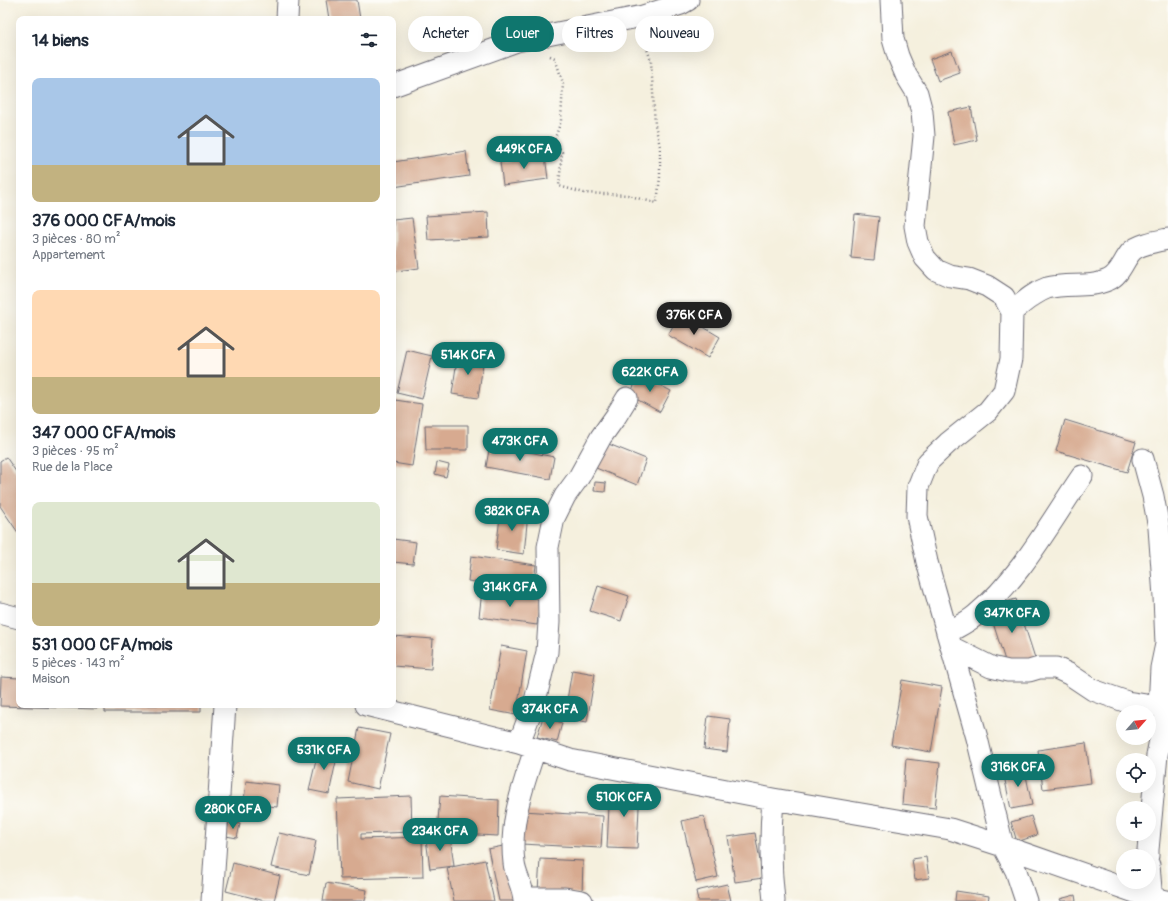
<!DOCTYPE html>
<html lang="fr">
<head>
<meta charset="utf-8">
<style>
	body { margin:0; font-family:Pangolin,sans-serif; background:#f6f6f7; color:#1f2937; height:100vh; display:flex; flex-direction:column; font-size:15px; white-space:nowrap }
	* { box-sizing:border-box; margin:0 }
	p { font-size:13px; color:#747a83 }
	.icon { flex:none; width:22px; height:22px; fill:none; stroke:currentColor; stroke-width:2; stroke-linecap:round; stroke-linejoin:round }
	.map { position:relative; flex:1; overflow:hidden }
	.drawer { position:absolute; left:16px; top:16px; width:380px; height:692px; display:flex; flex-direction:column; background:#fff; border-radius:8px; box-shadow:0 4px 16px #0002 }
	.drawer>* { flex:none }
	.banner { position:absolute; left:408px; top:16px; width:380px; height:36px; display:flex; gap:8px }
	.needle { width:26px; rotate:63deg }
	.tools { position:absolute; left:1116px; top:705px; display:grid; gap:8px }
	.tools a { display:grid; place-items:center; width:40px; height:40px; border-radius:50%; background:#fff; box-shadow:0 4px 16px #0002; font-size:20px }
	.price { position:absolute; translate:-50% -34px; padding:0 9px; border-radius:14px; background:#0f766e; color:#fff; font-size:13px; line-height:26px; filter:drop-shadow(0 1px 2px #0008) }
	.price::after { content:''; position:absolute; left:50%; top:24px; width:12px; height:9px; margin-left:-6px; background:inherit; clip-path:polygon(0 0,100% 0,50% 100%) }
	.price.current { background:#222; color:#fff }
	ul { padding:0; list-style:none }
	li { display:grid; align-content:center; gap:8px; height:212px; padding:0 16px }
	li span { display:grid; place-items:center; height:124px; border-radius:8px; color:#555 }
	li>.icon { margin-inline-start:auto }
	span .icon { width:72px; height:72px; fill:#fffc; stroke-width:1 }
	li b { font-size:17px }
	h2 { display:flex; justify-content:space-between; align-items:center; height:48px; padding:0 16px; font-size:17px }
	.tag { padding:0 14px; border-radius:18px; background:#fff; box-shadow:0 4px 16px #0002; font-size:14px; line-height:36px }
	.tag.current { background:#0f766e; color:#fff }
	.map>svg:first-child { display:block }
	.building { fill:#d7aa90 }
	.lines { fill:none; stroke-linecap:round; stroke-linejoin:round }
	.minor-casing { stroke:#6c6a74; stroke-width:23 }
	.path { stroke:#6c6a74; stroke-width:2.5; stroke-dasharray:1 3; stroke-linecap:butt }
	.minor { stroke:#fff; stroke-width:21 }
</style>
</head>
<body>
<div class="map">
<svg width="1168" height="901" viewBox="0 0 1168 901">
	<rect width="100%" height="100%" fill="#fdfcf7"/>
	<filter id="ink" filterUnits="userSpaceOnUse"><feTurbulence type="fractalNoise" baseFrequency=".025" numOctaves="2"/><feDisplacementMap in="SourceGraphic" scale="8" xChannelSelector="R" yChannelSelector="G"/><feConvolveMatrix kernelMatrix="1 2 1 2 8 2 1 2 1" color-interpolation-filters="sRGB"/></filter>
	<filter id="wash" filterUnits="userSpaceOnUse"><feTurbulence type="fractalNoise" baseFrequency=".012" numOctaves="4" result="noise"/><feDisplacementMap in="SourceGraphic" scale="16" xChannelSelector="R" yChannelSelector="G"/><feGaussianBlur stdDeviation="0.9" result="paint"/><feColorMatrix in="noise" values="0 0 0 0 0 0 0 0 0 0 0 0 0 0 0 0 0 1.4 0 .05"/><feComposite in="paint" operator="in"/></filter>
	<g filter="url(#wash)">
		<rect width="100%" height="100%" fill="#f5f0de"/>
		<g id="blocks">
			<path class="building" d="M 326,0 L 357,0 L 360,19 L 329,19 Z
				M 952,51 L 960,73 L 938,81 L 930,59 Z
				M 971,107 L 977,140 L 954,145 L 948,112 Z
				M 466,151 L 469,176 L 393,187 L 393,162 Z
				M 545,156 L 548,179 L 503,185 L 500,162 Z
				M 488,212 L 489,237 L 428,240 L 426,216 Z
				M 855,214 L 879,217 L 874,260 L 851,258 Z
				M 412,218 L 419,268 L 396,271 L 393,253 L 393,220 Z
				M 680,313 L 720,337 L 708,358 L 668,335 Z
				M 407,350 L 432,356 L 422,399 L 397,393 Z
				M 458,353 L 484,357 L 478,398 L 452,394 Z
				M 640,375 L 671,391 L 660,412 L 629,395 Z
				M 395,400 L 422,404 L 412,466 L 393,463 L 393,415 Z
				M 1065,420 L 1136,442 L 1127,472 L 1056,451 Z
				M 425,425 L 468,425 L 468,450 L 426,450 Z
				M 606,443 L 646,459 L 637,485 L 596,468 Z
				M 490,444 L 554,457 L 550,479 L 486,467 Z
				M 6,457 L 19,476 L 19,534 L 0,506 L 0,461 Z
				M 437,462 L 449,465 L 446,477 L 435,474 Z
				M 595,482 L 606,483 L 605,492 L 594,491 Z
				M 501,509 L 528,513 L 524,554 L 496,550 Z
				M 393,539 L 416,542 L 413,564 L 393,562 Z
				M 471,556 L 536,565 L 533,590 L 468,581 Z
				M 598,586 L 629,596 L 621,621 L 590,611 Z
				M 482,591 L 540,599 L 537,625 L 479,617 Z
				M 1016,599 L 1036,661 L 1008,670 L 988,607 Z
				M 393,636 L 433,639 L 431,669 L 393,666 Z
				M 501,646 L 527,651 L 516,715 L 490,710 Z
				M 572,670 L 595,674 L 587,722 L 564,718 Z
				M 1,677 L 19,678 L 19,705 L 98,705 L 97,709 L 0,706 Z
				M 902,680 L 942,687 L 931,752 L 891,745 Z
				M 105,705 L 201,705 L 201,712 L 105,712 Z
				M 708,716 L 730,719 L 727,752 L 704,749 Z
				M 543,717 L 562,723 L 557,742 L 537,737 Z
				M 359,728 L 390,734 L 378,789 L 348,782 Z
				M 1086,743 L 1091,783 L 1043,789 L 1038,750 Z
				M 319,748 L 338,752 L 329,794 L 309,790 Z
				M 906,759 L 940,763 L 935,808 L 902,804 Z
				M 1024,766 L 1032,805 L 1011,809 L 1003,771 Z
				M 246,781 L 279,785 L 277,807 L 244,803 Z
				M 610,786 L 640,787 L 637,849 L 607,848 Z
				M 411,796 L 412,832 L 361,834 L 361,839 L 422,837 L 423,877 L 340,879 L 337,799 Z
				M 440,796 L 499,800 L 498,836 L 437,833 Z
				M 523,811 L 603,816 L 601,848 L 521,844 Z
				M 704,816 L 718,877 L 696,882 L 682,821 Z
				M 1031,816 L 1037,835 L 1017,842 L 1011,822 Z
				M 229,822 L 240,824 L 237,838 L 226,836 Z
				M 279,833 L 316,841 L 309,875 L 271,867 Z
				M 755,833 L 763,878 L 735,882 L 728,837 Z
				M 450,836 L 454,866 L 430,869 L 426,839 Z
				M 503,846 L 514,901 L 499,901 L 488,849 Z
				M 926,857 L 929,878 L 915,880 L 912,859 Z
				M 540,859 L 583,861 L 582,894 L 538,891 Z
				M 485,860 L 494,901 L 454,901 L 447,868 Z
				M 233,863 L 280,876 L 274,901 L 265,901 L 226,891 Z
				M 326,883 L 367,890 L 365,901 L 323,901 Z
				M 727,884 L 731,901 L 698,901 L 696,891 Z
				M 956,891 L 989,896 L 988,901 L 955,901 Z
				M 1075,895 L 1076,901 L 1061,901 L 1060,899 Z"/>
		</g>
	</g>
	<g filter="url(#ink)">
		<use href="#blocks" fill-opacity="0" stroke="#6c6a74" stroke-width="1"/>
		<g class="lines">
			<g class="minor-casing">
				<path id="minor" d="M 891,0 L 893,39 L 898,56 L 906,75 L 917,93 L 922,112 L 924,136 L 915,226 L 918,242 L 925,258 L 936,270 L 950,276 L 969,279 L 987,286 L 1004,297 L 1012,312 L 1011,359 L 1004,391 L 988,411 L 948,443 L 928,462 L 918,487 L 917,516 L 927,562 L 977,738 L 1003,846 L 1016,871 L 1026,901
					M 287,19 L 288,0
					M 393,86 L 517,41 L 643,16 L 681,4 L 688,0
					M 1012,312 C 1023,303 1033,293 1047,288 C 1067,282 1088,289 1108,280 C 1120,275 1123,261 1131,252 C 1138,244 1158,241 1168,239
					M 1143,459 L 1153,496 L 1159,528 L 1164,597 L 1166,644 L 1161,668 L 1159,707 L 1163,725 L 1157,755 L 1148,850 L 1148,856
					M 0,613 L 19,618
					M 947,633 C 957,627 968,622 976,615 C 1021,577 1049,524 1082,476
					M 951,647 L 991,667 L 1008,671 L 1029,671 L 1039,668 L 1056,668 L 1069,674 L 1093,690 L 1127,702 L 1159,707
					M 366,705 L 519,743 L 570,760 L 773,799 L 950,829 L 1003,846 L 1152,898 L 1167,901
					M 519,743 L 535,701 L 547,652 L 549,622 L 548,547 L 554,518 L 565,496 L 579,477 L 601,437 L 616,416 L 627,398
					M 773,799 C 770,834 770,866 774,901
					M 1149,865 L 1152,901
					M 524,898 L 565,898 L 582,901
					M 212,901 L 225,705
					M 524,901 C 524,888 515,875 514,863 C 509,822 523,787 535,749"/>
			</g>
			<path class="path" d="M 550,56 L 555,58 L 563,83 L 561,121 L 554,141 L 562,152 L 559,186 L 584,193 L 628,195 L 644,200 L 657,203 L 660,177 L 660,146 L 655,125 L 651,61 L 645,43 L 645,37"/>
			<use href="#minor" class="minor"/>
		</g>
	</g>
</svg>
<div class="tools">
<a><svg class="needle" viewBox="-14 -14 28 28"><path d="M0-13l5 13h-10z" fill="#e53935"/><path d="M0 13l5-13h-10z" fill="#747a83"/></svg></a>
<a><svg class="icon" aria-label="locate" viewBox="0 0 24 24"><circle cx="12" cy="12" r="6"/><path d="M12 2v4M12 18v4M2 12h4M18 12h4"/></svg></a>
<a>+</a>
<a>−</a>
</div>
<b class="price" style="left:524px;top:170px">449K CFA</b>
<b class="price current" style="left:694px;top:336px">376K CFA</b>
<b class="price" style="left:468px;top:376px">514K CFA</b>
<b class="price" style="left:650px;top:393px">622K CFA</b>
<b class="price" style="left:520px;top:462px">473K CFA</b>
<b class="price" style="left:512px;top:532px">382K CFA</b>
<b class="price" style="left:510px;top:608px">314K CFA</b>
<b class="price" style="left:1012px;top:634px">347K CFA</b>
<b class="price" style="left:550px;top:730px">374K CFA</b>
<b class="price" style="left:324px;top:771px">531K CFA</b>
<b class="price" style="left:1018px;top:788px">316K CFA</b>
<b class="price" style="left:624px;top:818px">510K CFA</b>
<b class="price" style="left:233px;top:830px">280K CFA</b>
<b class="price" style="left:440px;top:852px">234K CFA</b>
<div class="banner">
<a class="tag">Acheter</a>
<a class="tag current">Louer</a>
<a class="tag">Filtres</a>
<a class="tag">Nouveau</a>
</div>
<section class="drawer">
<h2>14 biens<svg class="icon" aria-label="filters" viewBox="0 0 24 24"><path d="M4 7h16M4 17h16"/><circle cx="9" cy="7" r="2"/><circle cx="15" cy="17" r="2"/></svg></h2>
<ul>
<li><span style="background:linear-gradient(#a9c7e8 70%,#c2b280 0)"><svg class="icon" aria-label="home" viewBox="0 0 24 24"><path d="M3 11l9-7 9 7M6 9v11h12V9"/></svg></span><div><b>376 000 CFA/mois</b><p>3 pièces · 80 m²</p><p>Appartement</p></div></li>
<li><span style="background:linear-gradient(#ffd9b3 70%,#c2b280 0)"><svg class="icon" aria-label="home" viewBox="0 0 24 24"><path d="M3 11l9-7 9 7M6 9v11h12V9"/></svg></span><div><b>347 000 CFA/mois</b><p>3 pièces · 95 m²</p><p>Rue de la Place</p></div></li>
<li><span style="background:linear-gradient(#dfe7d0 65%,#c2b280 0)"><svg class="icon" aria-label="home" viewBox="0 0 24 24"><path d="M3 11l9-7 9 7M6 9v11h12V9"/></svg></span><div><b>531 000 CFA/mois</b><p>5 pièces · 143 m²</p><p>Maison</p></div></li>
</ul>
</section>
</div>
</body>
</html>
